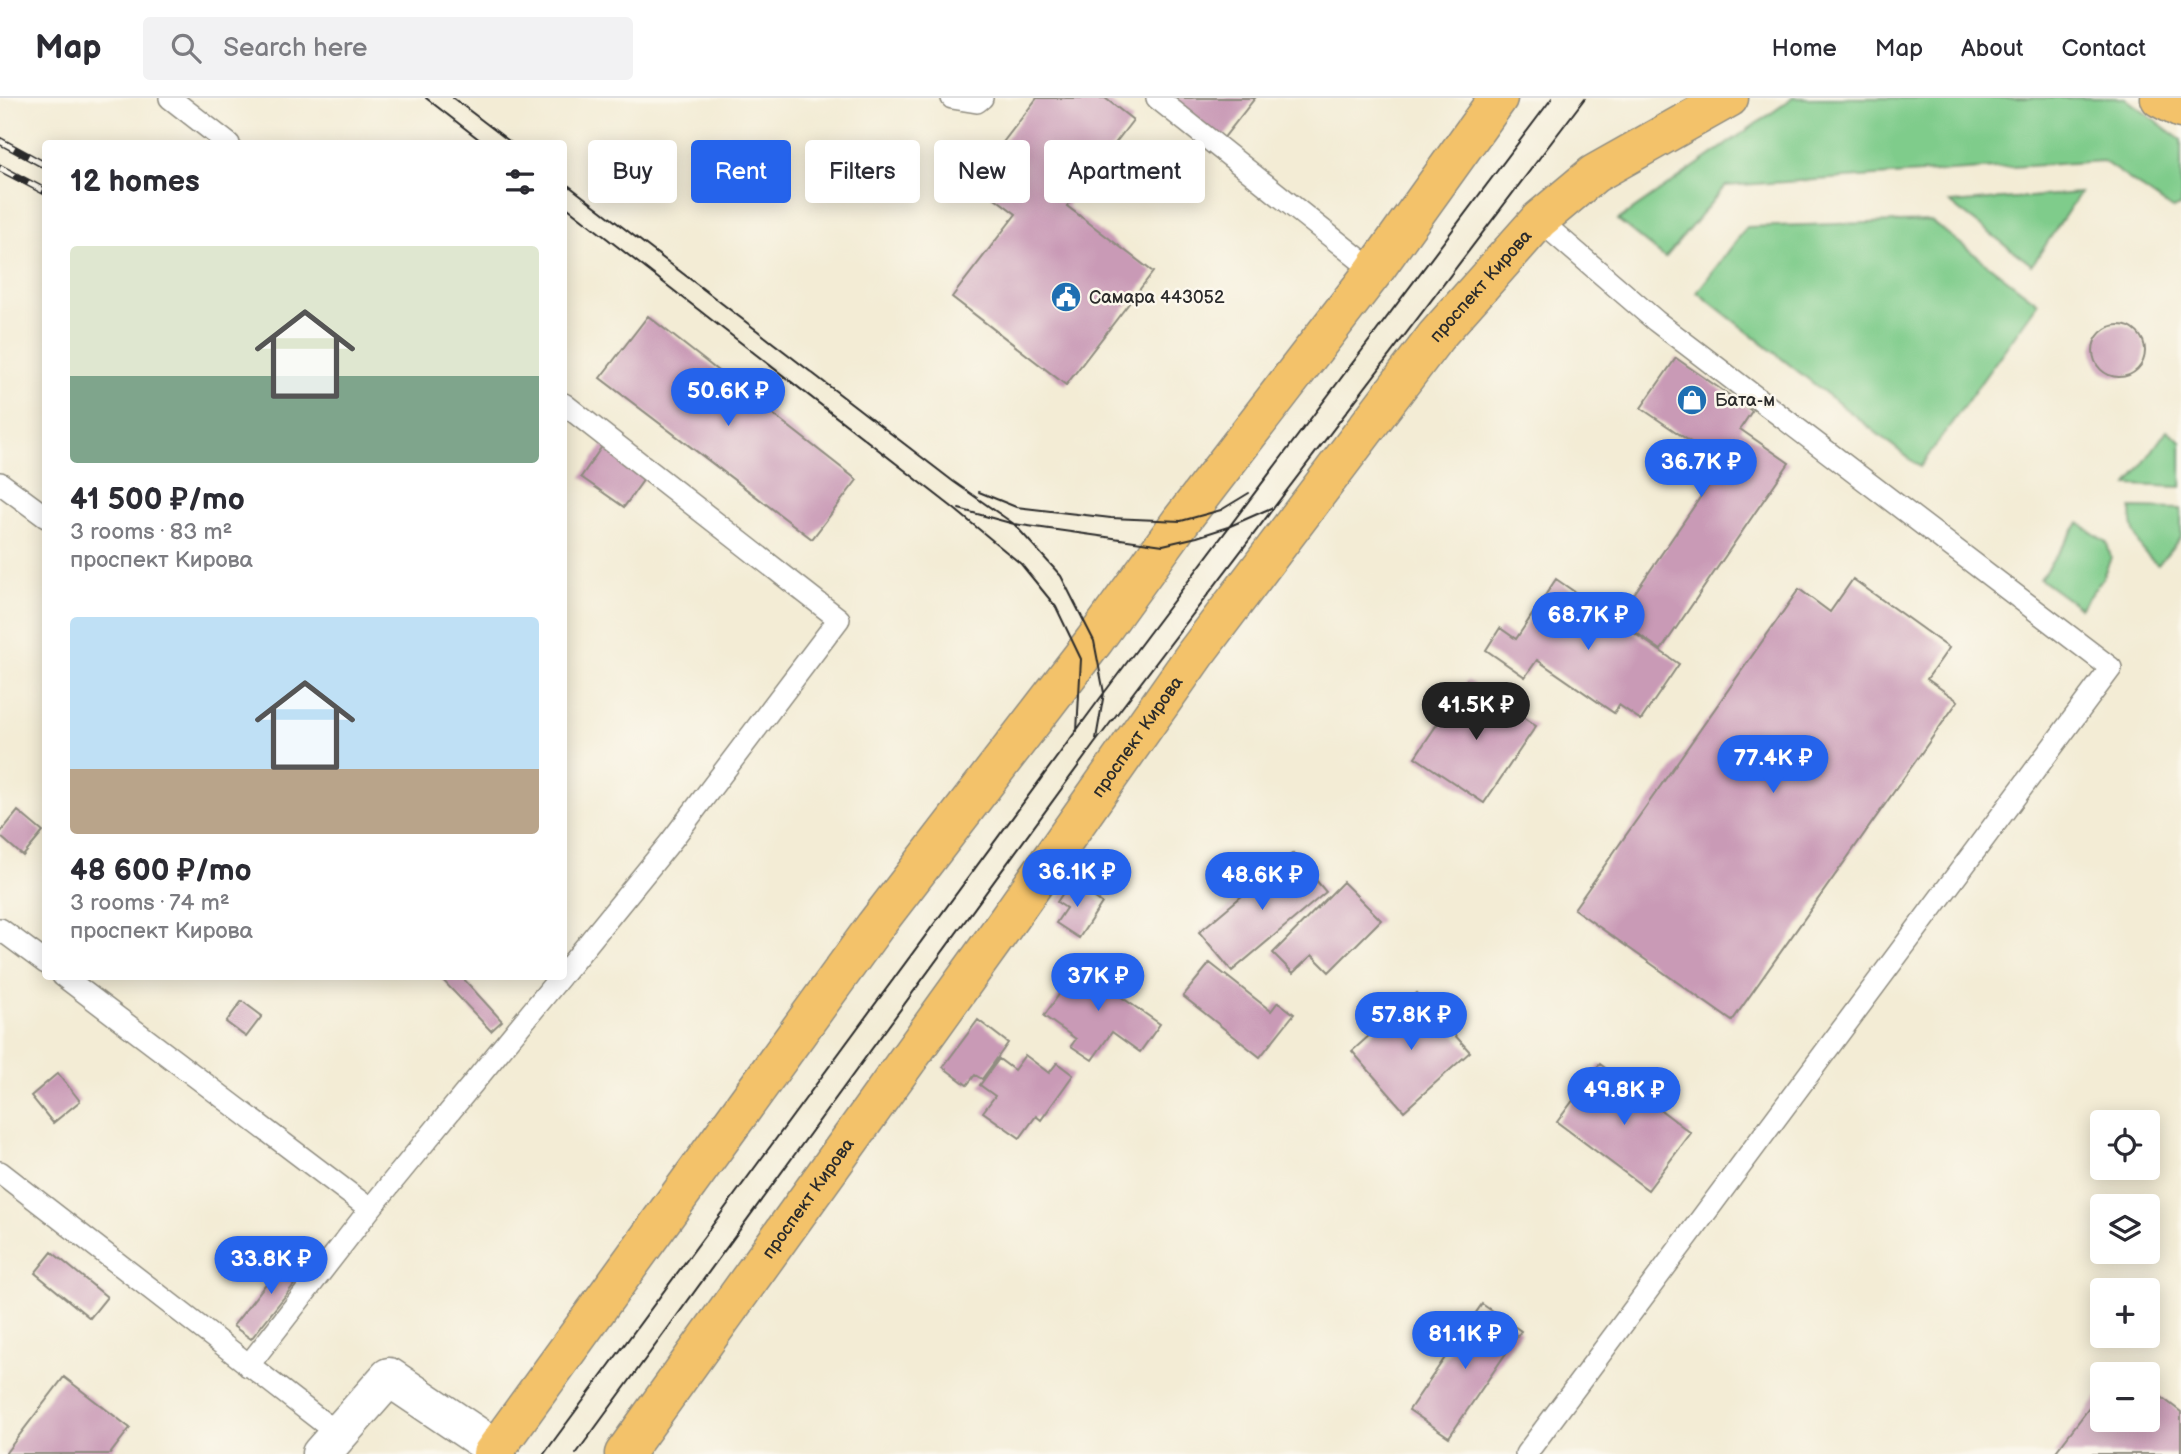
<!DOCTYPE html>
<html lang="en">
<head>
<meta charset="utf-8">
<style>
	body { margin:0; font-family:"Balsamiq Sans",sans-serif; background:#f2f2f3; color:#2b2b33; height:100vh; display:flex; flex-direction:column; font-size:26px; white-space:nowrap }
	* { box-sizing:border-box; margin:0 }
	p { font-size:23px; color:#7c7c81 }
	.icon { flex:none; width:38px; height:38px; fill:none; stroke:currentColor; stroke-width:2; stroke-linecap:round; stroke-linejoin:round }
	.map { position:relative; flex:1; overflow:hidden }
	.sheet { position:absolute; left:42px; top:42px; width:525px; height:840px; display:flex; flex-direction:column; background:#fff; border-radius:7px; box-shadow:0 4px 18px #0003 }
	.sheet>* { flex:none }
	.guide { position:absolute; left:588px; top:42px; width:665px; height:63px; display:flex; gap:14px }
	.tools { position:absolute; left:2090px; top:1012px; display:grid; gap:14px }
	.tools a { display:grid; place-items:center; width:70px; height:70px; border-radius:7px; background:#fff; box-shadow:0 4px 18px #0003; font-size:35px }
	.price { position:absolute; translate:-50% -60px; padding:0 16px; border-radius:24px; background:#2563eb; color:#fff; font-size:23px; line-height:46px; filter:drop-shadow(0 2px 4px #0008) }
	.price::after { content:''; position:absolute; left:50%; top:42px; width:21px; height:16px; margin-left:-10px; background:inherit; clip-path:polygon(0 0,100% 0,50% 100%) }
	.price.on { background:#222; color:#fff }
	ul { padding:0; list-style:none }
	li { display:grid; align-content:center; gap:14px; height:371px; padding:0 28px }
	li span { display:grid; place-items:center; height:217px; border-radius:7px; color:#555 }
	li>.icon { margin-inline-start:auto }
	span .icon { width:126px; height:126px; fill:#fffc; stroke-width:1 }
	li b { font-size:30px }
	h2 { display:flex; justify-content:space-between; align-items:center; height:84px; padding:0 28px; font-size:30px }
	.tag { padding:0 24px; border-radius:7px; background:#fff; box-shadow:0 4px 18px #0003; font-size:24px; line-height:63px }
	.tag.on { background:#2563eb; color:#fff }
	header { display:flex; align-items:center; gap:42px; box-sizing:border-box; height:98px; padding:0 35px; background:#fff; border-bottom:2px solid #e1e1e2 }
	header strong { font-size:33px }
	nav { display:flex; gap:38px; margin-inline-start:auto; font-size:24px }
	.search { width:490px; height:63px; background:#f2f2f3; display:flex; align-items:center; gap:18px; box-sizing:border-box; padding:0 24px; border-radius:7px; color:#7c7c81; font-size:26px }
	.map>svg:first-child { display:block }
	.green { fill:#7fcc8b; stroke:#557c5b; stroke-width:2 }
	.building { fill:#c99ab6 }
	.lines { fill:none; stroke-linecap:round; stroke-linejoin:round }
	.service-casing { stroke:#8f8c80; stroke-width:24 }
	.minor-casing { stroke:#8f8c80; stroke-width:41 }
	.primary-casing { stroke:#8f8c80; stroke-width:41 }
	.service { stroke:#fff; stroke-width:21 }
	.minor { stroke:#fff; stroke-width:38 }
	.primary { stroke:#f3c26a; stroke-width:38 }
	.tram { stroke:#2b2b2b; stroke-width:2 }
	.rail-casing { stroke:#2b2b2b; stroke-width:8 }
	.rail { stroke:#fbf7ec; stroke-width:5; stroke-dasharray:16; stroke-linecap:butt }
	.labels { text-anchor:middle; dominant-baseline:central; stroke-width:5; stroke-linejoin:round; paint-order:stroke }
	.street-label { font-size:18px; fill:#2b2b2b; stroke:#fbf7ec }
	.poi-label { font-size:18px; fill:#2b2b2b; stroke:#fbf7ec; text-anchor:start }
</style>
</head>
<body>
<header>
<strong>Map</strong>
<div class="search"><svg class="icon" aria-label="search" viewBox="0 0 24 24"><circle cx="10" cy="10" r="6"/><path d="M15 15l6 6"/></svg>Search here</div>
<nav><a>Home</a><a>Map</a><a>About</a><a>Contact</a></nav>
</header>
<div class="map">
<svg width="2181" height="1356" viewBox="0 0 2181 1356">
	<rect width="100%" height="100%" fill="#fbf7ec"/>
	<filter id="ink" filterUnits="userSpaceOnUse"><feTurbulence type="fractalNoise" baseFrequency=".0143" numOctaves="2"/><feDisplacementMap in="SourceGraphic" scale="14" xChannelSelector="R" yChannelSelector="G"/><feConvolveMatrix kernelMatrix="1 2 1 2 8 2 1 2 1" color-interpolation-filters="sRGB"/></filter>
	<filter id="wash" filterUnits="userSpaceOnUse"><feTurbulence type="fractalNoise" baseFrequency=".00686" numOctaves="4" result="noise"/><feDisplacementMap in="SourceGraphic" scale="28" xChannelSelector="R" yChannelSelector="G"/><feGaussianBlur stdDeviation="1.57" result="paint"/><feColorMatrix in="noise" values="0 0 0 0 0 0 0 0 0 0 0 0 0 0 0 0 0 1.4 0 .05"/><feComposite in="paint" operator="in"/></filter>
	<g filter="url(#wash)">
		<rect width="100%" height="100%" fill="#f3ecd5"/>
		<path class="green" d="M 1793,0 L 2125,0 L 2181,42 L 2181,108 L 2172,111 L 2103,63 L 1725,88 L 1665,160 L 1618,122 Z
			M 2080,95 L 2032,167 L 1950,105 Z
			M 1931,123 L 2038,205 L 1920,369 L 1697,194 L 1747,129 Z
			M 2167,332 L 2181,343 L 2181,389 L 2128,387 Z
			M 2131,410 L 2181,411 L 2181,439 L 2158,467 C 2138,453 2131,434 2131,410 Z
			M 2079,425 L 2107,445 L 2111,460 L 2102,481 L 2080,510 L 2040,481 Z"/>
		<g id="blocks">
			<path class="building" d="M 1037,0 L 1105,0 L 1133,22 L 1067,108 L 1153,174 L 1066,287 L 952,199 L 1016,116 L 991,97 L 1012,69 L 994,56 Z
				M 1168,0 L 1255,0 L 1222,42 Z
				M 648,218 L 857,382 L 812,441 L 600,280 Z
				M2093 253a26 26 0 1 1 52 0a26 26 0 1 1-52 0Z
				M 1676,260 L 1752,313 L 1740,331 L 1789,365 L 1661,552 L 1617,521 L 1723,366 L 1641,310 Z
				M 605,344 L 649,374 L 624,409 L 581,379 Z
				M 1556,481 L 1679,566 L 1641,622 L 1619,607 L 1614,615 L 1537,562 L 1525,579 L 1486,552 L 1500,530 L 1516,541 Z
				M 1853,481 L 1949,550 L 1927,581 L 1958,603 L 1732,923 L 1574,811 L 1799,491 L 1830,514 Z
				M 1467,582 L 1536,628 L 1484,705 L 1415,659 Z
				M 18,713 L 43,734 L 23,758 L 0,738 L 0,735 Z
				M 1293,755 L 1326,794 L 1232,873 L 1199,834 Z
				M 1071,783 L 1102,805 L 1079,840 L 1056,825 L 1066,810 L 1057,804 Z
				M 1343,784 L 1381,822 L 1329,874 L 1312,857 L 1293,875 L 1273,855 Z
				M 1086,858 L 1109,874 L 1101,885 L 1160,926 L 1140,954 L 1112,934 L 1092,962 L 1071,948 L 1076,941 L 1044,918 Z
				M 1210,865 L 1271,913 L 1278,904 L 1294,916 L 1260,959 L 1183,898 Z
				M 439,878 L 461,878 L 502,923 L 491,933 Z
				M 1417,895 L 1470,954 L 1404,1013 L 1352,953 Z
				M 242,903 L 262,918 L 246,939 L 226,924 Z
				M 978,922 L 1008,945 L 982,981 L 975,977 L 967,987 L 943,969 Z
				M 1025,957 L 1049,975 L 1057,965 L 1073,977 L 1041,1022 L 1036,1018 L 1020,1040 L 983,1014 L 995,998 L 980,987 L 999,961 L 1014,972 Z
				M 1600,966 L 1691,1035 L 1648,1092 L 1557,1024 Z
				M 58,975 L 80,1003 L 53,1025 L 31,998 Z
				M 52,1154 L 107,1199 L 90,1220 L 35,1175 Z
				M 290,1155 L 308,1169 L 251,1241 L 233,1228 Z
				M 1482,1206 L 1521,1233 L 1449,1339 L 1409,1312 Z
				M 64,1279 L 130,1330 L 110,1356 L 5,1356 Z
				M 2147,1288 L 2181,1314 L 2181,1356 L 2054,1356 L 2102,1293 L 2102,1321 L 2147,1321 Z"/>
		</g>
	</g>
	<g filter="url(#ink)">
		<use href="#blocks" fill-opacity="0" stroke="#8f8c80" stroke-width="2"/>
		<g class="lines">
			<g class="service-casing">
				<path id="service" d="M 170,0 L 229,46
					M 952,0 L 977,4 L 982,0
					M 1157,0 L 1374,173
					M 564,306 L 839,521 L 672,742 L 564,875
					M 0,385 L 46,419
					M 0,831 L 46,865
					M 63,878 L 370,1111 L 248,1268
					M 0,1074 L 338,1336
					M 370,1111 L 561,878
					M 1526,1356 L 2111,570 L 1656,223 L 1539,122"/>
			</g>
			<g class="minor-casing">
				<path id="minor" d="M 321,1356 L 389,1279 L 496,1351"/>
			</g>
			<g class="primary-casing">
				<g id="primary">
					<path d="M 2160,0 L 2181,11"/>
					<path d="M 492,1356 L 875,828 L 1094,543 L 1181,423 L 1374,173 L 1498,0"/>
					<path id="s1" d="M 624,1356 L 1003,829 L 1196,555 L 1436,238 L 1539,122 L 1594,76 L 1729,0"/>
				</g>
			</g>
			<use href="#service" class="service"/>
			<use href="#minor" class="minor"/>
			<use href="#primary" class="primary"/>
			<path class="tram" d="M 426,0 L 485,46
				M 453,0 L 513,46
				M 564,84 L 954,384 L 1014,426 L 1061,478 L 1094,543 L 1104,595 L 1096,641
				M 564,107 L 952,409 L 1021,466 L 1056,509 L 1081,561 L 1077,633
				M 979,394 L 1016,409 L 1111,420 L 1181,423 L 1221,412 L 1249,395
				M 959,411 L 1014,426 L 1163,447 L 1197,439 L 1228,429 L 1271,410
				M 544,1356 L 1104,595 L 1552,0
				M 576,1356 L 1095,645 L 1585,0"/>
			<g class="rail-casing">
				<path id="rail" d="M 0,43 L 46,68
					M 0,70 L 46,94"/>
			</g>
			<use href="#rail" class="rail"/>
		</g>
	</g>
	<defs>
		<g id="civic-disc" transform="scale(1.575)"><circle r="9.5" fill="#1f6fb2" stroke="#fbf7ec"/><path d="M-.6-6.5H3V-4.5H.6V-3L4-1V1h2V6H-6V1h2V-1L-.6-3ZM-1.2 2.5V6h2.4V2.5Z" fill="#fff"/></g>
		<g id="shop-disc" transform="scale(1.575)"><circle r="9.5" fill="#1f6fb2" stroke="#fbf7ec"/><path d="M-5-2.5h2.3a2.7 3.5 0 0 1 5.4 0H5L5.5 6h-11ZM-1.5-2.5h3a1.5 2.3 0 0 0-3 0Z" fill="#fff"/></g>
	</defs>
	<g fill-rule="evenodd">
		<use href="#civic-disc" x="1066" y="199"/>
		<use href="#shop-disc" x="1692" y="302"/>
	</g>
	<g class="labels">
		<g class="street-label">
			<text stroke="none"><textPath href="#s1" startOffset="1449">проспект Кирова</textPath></text>
			<text stroke="none"><textPath href="#s1" startOffset="882">проспект Кирова</textPath></text>
			<text stroke="none"><textPath href="#s1" startOffset="315">проспект Кирова</textPath></text>
		</g>
		<g class="poi-label">
			<text x="1089" y="199">Самара 443052</text>
			<text x="1715" y="302">Бата-м</text>
		</g>
	</g>
</svg>
<div class="tools">
<a><svg class="icon" aria-label="locate" viewBox="0 0 24 24"><circle cx="12" cy="12" r="6"/><path d="M12 2v4M12 18v4M2 12h4M18 12h4"/></svg></a>
<a><svg class="icon" aria-label="layers" viewBox="0 0 24 24"><path d="M12 4l9 5-9 5-9-5zM3 14l9 5 9-5"/></svg></a>
<a>+</a>
<a>−</a>
</div>
<b class="price" style="left:728px;top:330px">50.6K ₽</b>
<b class="price" style="left:1701px;top:401px">36.7K ₽</b>
<b class="price" style="left:1588px;top:554px">68.7K ₽</b>
<b class="price on" style="left:1476px;top:644px">41.5K ₽</b>
<b class="price" style="left:1773px;top:697px">77.4K ₽</b>
<b class="price" style="left:1077px;top:811px">36.1K ₽</b>
<b class="price" style="left:1262px;top:814px">48.6K ₽</b>
<b class="price" style="left:1098px;top:915px">37K ₽</b>
<b class="price" style="left:1411px;top:954px">57.8K ₽</b>
<b class="price" style="left:1624px;top:1029px">49.8K ₽</b>
<b class="price" style="left:271px;top:1198px">33.8K ₽</b>
<b class="price" style="left:1465px;top:1273px">81.1K ₽</b>
<div class="guide">
<a class="tag">Buy</a>
<a class="tag on">Rent</a>
<a class="tag">Filters</a>
<a class="tag">New</a>
<a class="tag">Apartment</a>
</div>
<section class="sheet">
<h2>12 homes<svg class="icon" aria-label="filters" viewBox="0 0 24 24"><path d="M4 7h16M4 17h16"/><circle cx="9" cy="7" r="2"/><circle cx="15" cy="17" r="2"/></svg></h2>
<ul>
<li><span style="background:linear-gradient(#dfe7d0 60%,#7fa58c 0)"><svg class="icon" aria-label="home" viewBox="0 0 24 24"><path d="M3 11l9-7 9 7M6 9v11h12V9"/></svg></span><div><b>41 500 ₽/mo</b><p>3 rooms · 83 m²</p><p>проспект Кирова</p></div></li>
<li><span style="background:linear-gradient(#bfe0f5 70%,#b9a48a 0)"><svg class="icon" aria-label="home" viewBox="0 0 24 24"><path d="M3 11l9-7 9 7M6 9v11h12V9"/></svg></span><div><b>48 600 ₽/mo</b><p>3 rooms · 74 m²</p><p>проспект Кирова</p></div></li>
</ul>
</section>
</div>
</body>
</html>
